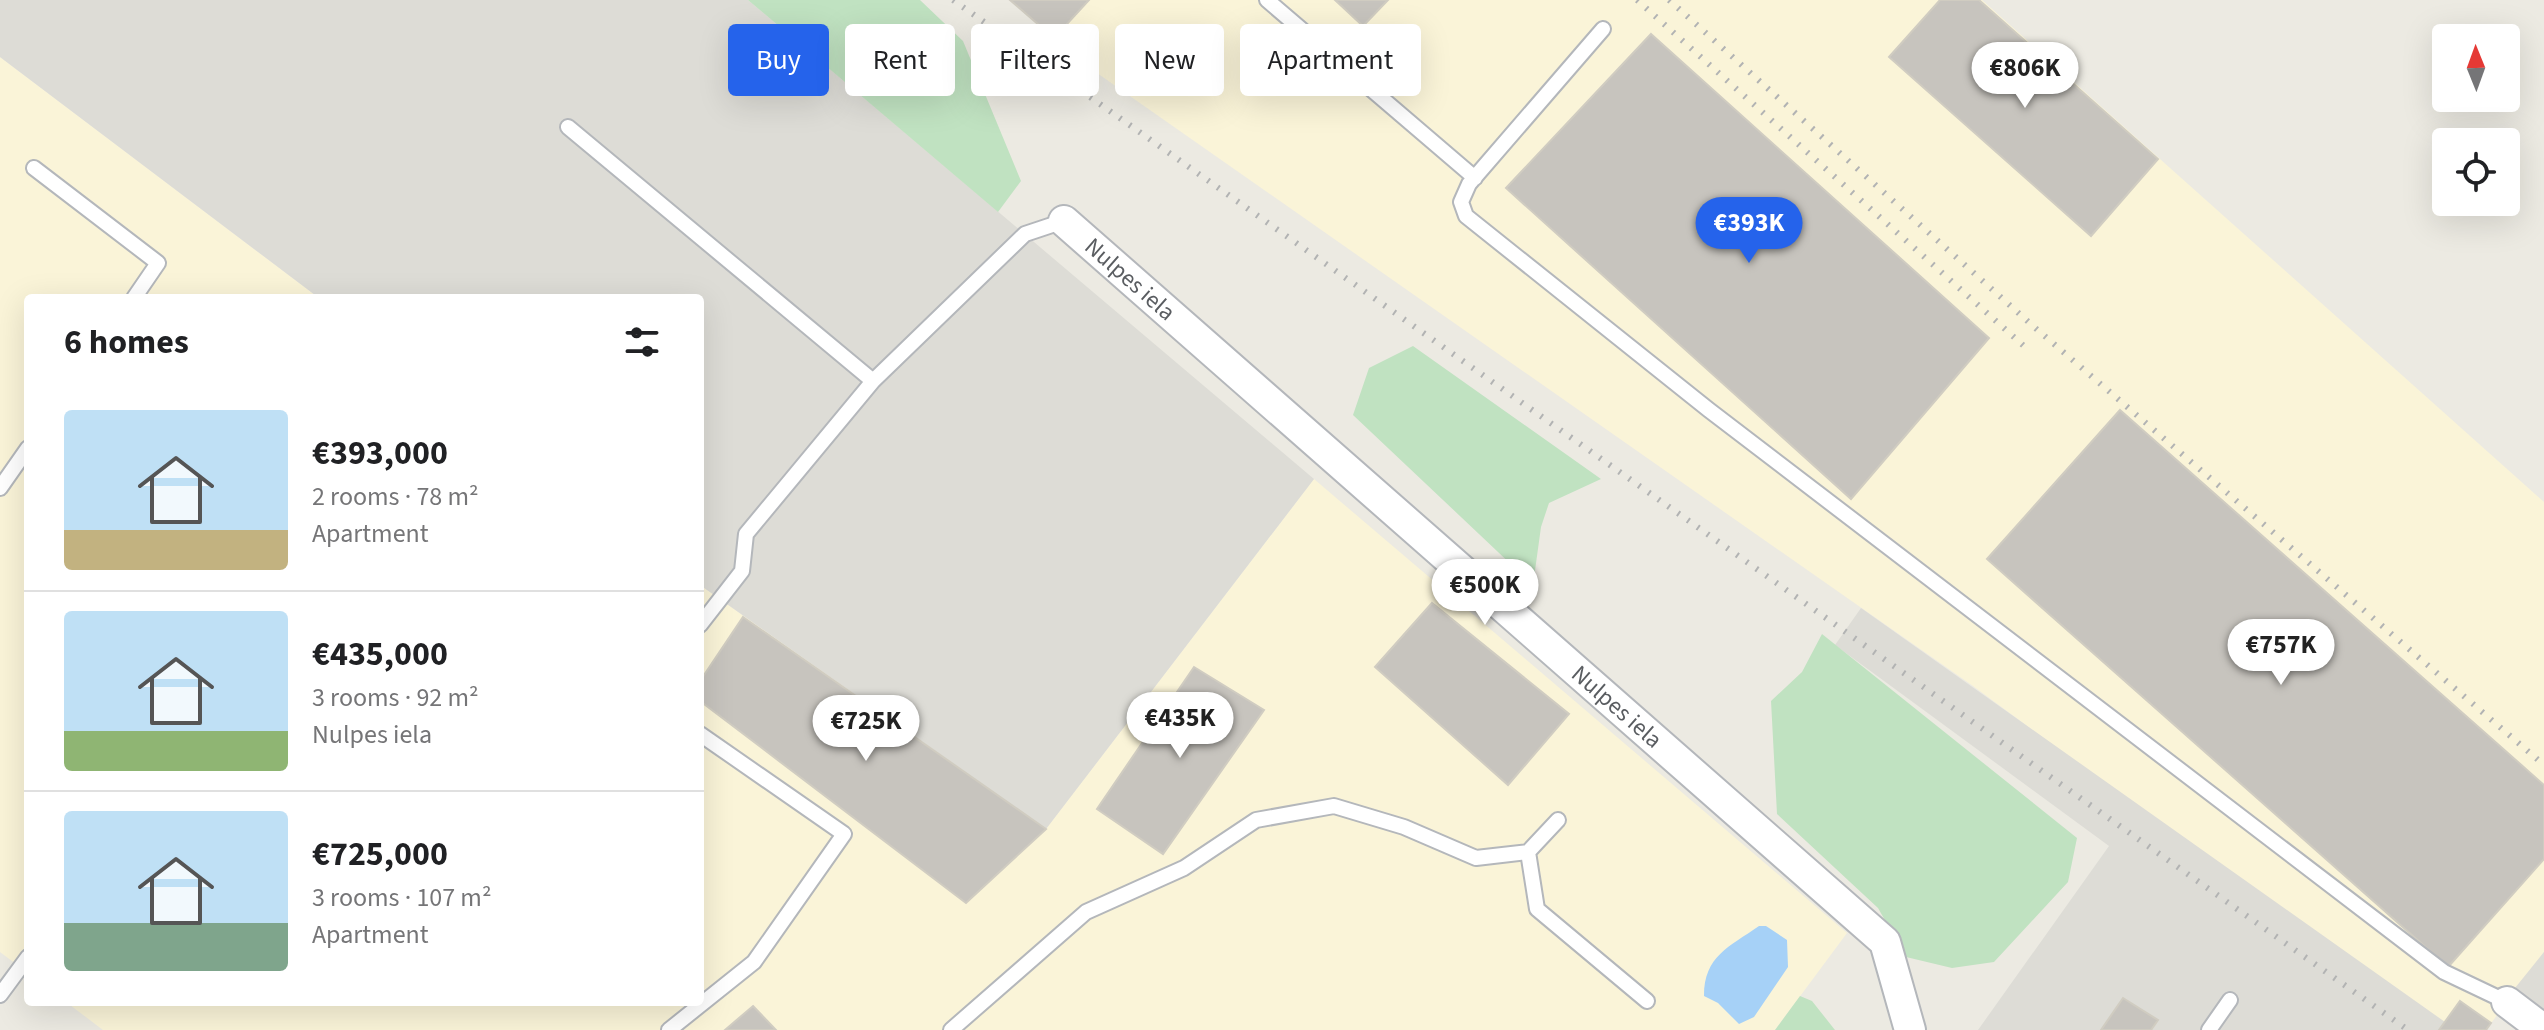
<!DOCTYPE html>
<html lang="en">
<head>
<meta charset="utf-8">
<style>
	body { margin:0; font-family:"Source Sans 3",sans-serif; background:#f2f2f2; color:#202124; height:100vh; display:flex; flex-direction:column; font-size:30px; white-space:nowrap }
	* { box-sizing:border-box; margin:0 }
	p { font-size:26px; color:#757577 }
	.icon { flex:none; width:44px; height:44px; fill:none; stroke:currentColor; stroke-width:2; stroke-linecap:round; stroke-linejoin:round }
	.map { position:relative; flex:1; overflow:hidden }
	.sheet { position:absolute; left:24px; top:294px; width:680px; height:712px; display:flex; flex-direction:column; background:#fff; border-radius:8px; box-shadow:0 8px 32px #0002 }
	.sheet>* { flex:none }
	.top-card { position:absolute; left:728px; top:24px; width:760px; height:72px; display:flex; gap:16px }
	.needle { width:52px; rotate:359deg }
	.controls { position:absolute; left:2432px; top:24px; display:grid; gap:16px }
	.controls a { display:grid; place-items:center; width:88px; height:88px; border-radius:8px; background:#fff; box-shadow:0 8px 32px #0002; font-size:40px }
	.price { position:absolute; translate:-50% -68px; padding:0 18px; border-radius:28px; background:#fff; color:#222; font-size:26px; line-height:52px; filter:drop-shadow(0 2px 4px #0008) }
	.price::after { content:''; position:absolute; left:50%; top:48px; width:24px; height:18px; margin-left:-12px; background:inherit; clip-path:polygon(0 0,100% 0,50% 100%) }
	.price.active { background:#2563eb; color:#fff }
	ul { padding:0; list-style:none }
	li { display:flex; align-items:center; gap:24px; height:200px; padding:0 40px }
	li+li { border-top:2px solid #e0e0e0 }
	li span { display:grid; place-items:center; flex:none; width:224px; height:160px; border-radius:8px; color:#555 }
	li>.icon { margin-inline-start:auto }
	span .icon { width:96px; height:96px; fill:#fffc; stroke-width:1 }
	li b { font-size:34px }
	h2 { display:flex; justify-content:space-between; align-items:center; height:96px; padding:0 40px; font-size:34px }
	.chip { padding:0 28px; border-radius:8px; background:#fff; box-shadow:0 8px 32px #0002; font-size:28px; line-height:72px }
	.chip.active { background:#2563eb; color:#fff }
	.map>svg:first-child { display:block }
	.commercial { fill:#faf4d8 }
	.industrial { fill:#dddcd6 }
	.green { fill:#c0e2c1 }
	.water { fill:#a6d1f7 }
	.building { fill:#c7c4be; stroke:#d0ccc1; stroke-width:2 }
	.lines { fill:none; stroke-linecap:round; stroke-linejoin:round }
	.service-casing { stroke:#b4b7bb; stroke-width:18 }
	.minor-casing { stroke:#b4b7bb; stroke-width:34 }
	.service { stroke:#fff; stroke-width:14 }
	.minor { stroke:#fff; stroke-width:30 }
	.rail { stroke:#b2b3b3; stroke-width:6; stroke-dasharray:2 10; stroke-linecap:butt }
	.labels { text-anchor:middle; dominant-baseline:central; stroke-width:6; stroke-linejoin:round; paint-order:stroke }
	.street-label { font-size:24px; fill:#5a5d61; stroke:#fff }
</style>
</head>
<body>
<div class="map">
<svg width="2544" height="1030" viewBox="0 0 2544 1030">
	<rect width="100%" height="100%" fill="#eceae2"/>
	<path class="commercial" d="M 1010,0 L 1982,0 L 2544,502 L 2544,952 L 2486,1030 L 2439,1030 L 1973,686 L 1077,59 Z
		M 0,57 L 319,298 L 28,298 L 28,973 L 0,952 Z
		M 1314,479 L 1847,933 L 1775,1030 L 103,1030 L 66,1002 L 700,1002 L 700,585 L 1046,829 Z"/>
	<path class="industrial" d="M 0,0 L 748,0 L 1314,479 L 1046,829 L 700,585 L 700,298 L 319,298 L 0,57 Z
		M 1861,608 L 2445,1022 L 2439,1030 L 1978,1030 L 2109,846 L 1835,645 Z
		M 2544,952 L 2544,1009 L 2515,988 Z"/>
	<path class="green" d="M 748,0 L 920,0 L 963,41 L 1021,181 L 998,212 Z
		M 1413,346 L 1601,479 L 1549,503 L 1541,527 L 1533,585 L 1353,415 L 1369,368 Z
		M 1822,634 L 2077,838 L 2068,882 L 1994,962 L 1952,968 L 1906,957 L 1878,908 L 1777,814 L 1771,701 L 1802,672 Z
		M 1800,996 L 1812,1001 L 1835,1030 L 1775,1030 Z"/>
	<path class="water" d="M 1759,926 L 1766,926 L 1787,940 L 1788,967 L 1754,1017 L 1739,1024 L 1718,1003 L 1704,996 C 1704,956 1729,947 1759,926 Z"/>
	<path class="building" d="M 1010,0 L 1089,0 L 1054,38 Z
		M 1335,0 L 1388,0 L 1363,26 Z
		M 1940,0 L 1979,0 L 2158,159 L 2091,236 L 1889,57 Z
		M 1651,34 L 1989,338 L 1851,499 L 1506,188 Z
		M 2120,410 L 2544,785 L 2544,859 L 2448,967 L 1987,559 Z
		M 1432,603 L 1569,714 L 1508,785 L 1375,667 Z
		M 743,617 L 1046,829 L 966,903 L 700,701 L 700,681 Z
		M 1194,667 L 1264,710 L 1163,854 L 1097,809 Z
		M 2123,998 L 2158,1020 L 2151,1030 L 2101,1030 Z
		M 2460,1001 L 2491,1023 L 2486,1030 L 2439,1030 Z
		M 753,1006 L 776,1030 L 725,1030 Z"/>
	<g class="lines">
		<g class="service-casing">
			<path id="service" d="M 1267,0 L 1475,178
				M 1603,29 L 1469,184 L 1461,202 L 1466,216 L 1709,410 L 2444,972 L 2507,1002
				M 568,127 L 873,381 L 1025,234 L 1064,221
				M 34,168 L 158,263 L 134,298
				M 0,488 L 28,448
				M 700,625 L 742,571 L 746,534 L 873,381
				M 1528,852 L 1537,909 L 1647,1001
				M 0,995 L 28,957
				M 669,1030 L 754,962 L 844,834 L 700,734
				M 951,1030 L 1086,912 L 1184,868 L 1256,820 L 1334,806 L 1404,827 L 1476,858 L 1528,852 L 1558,820
				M 2209,1030 L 2230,1000"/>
		</g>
		<g class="minor-casing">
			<g id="minor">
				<path id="s1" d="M 1064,221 L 1885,942 L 1910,1030"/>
				<path d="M 2507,1002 L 2544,1030"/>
			</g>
		</g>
		<use href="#service" class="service"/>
		<use href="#minor" class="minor"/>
		<path class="rail" d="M 953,0 L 2408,1030
			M 1637,0 L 2025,347
			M 1669,0 L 2033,326 L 2544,765"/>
	</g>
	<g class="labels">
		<g class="street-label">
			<text stroke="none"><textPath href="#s1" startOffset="88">Nulpes iela</textPath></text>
			<text stroke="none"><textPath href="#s1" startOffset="736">Nulpes iela</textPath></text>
		</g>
	</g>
</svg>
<div class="controls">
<a><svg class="needle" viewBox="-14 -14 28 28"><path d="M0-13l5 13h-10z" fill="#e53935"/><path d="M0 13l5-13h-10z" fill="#757577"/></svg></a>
<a><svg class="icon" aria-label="locate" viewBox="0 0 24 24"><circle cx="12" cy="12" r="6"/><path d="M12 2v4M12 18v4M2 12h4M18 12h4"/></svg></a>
</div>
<b class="price" style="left:2025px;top:110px">€806K</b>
<b class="price active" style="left:1749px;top:265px">€393K</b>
<b class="price" style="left:1485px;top:627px">€500K</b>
<b class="price" style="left:2281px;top:687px">€757K</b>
<b class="price" style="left:1180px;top:760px">€435K</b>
<b class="price" style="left:866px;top:763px">€725K</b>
<div class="top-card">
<a class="chip active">Buy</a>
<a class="chip">Rent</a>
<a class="chip">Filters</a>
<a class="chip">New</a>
<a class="chip">Apartment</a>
</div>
<section class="sheet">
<h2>6 homes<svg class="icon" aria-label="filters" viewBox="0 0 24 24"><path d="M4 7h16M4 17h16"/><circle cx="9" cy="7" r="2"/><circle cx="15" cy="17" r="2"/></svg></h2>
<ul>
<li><span style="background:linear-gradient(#bfe0f5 75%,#c2b280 0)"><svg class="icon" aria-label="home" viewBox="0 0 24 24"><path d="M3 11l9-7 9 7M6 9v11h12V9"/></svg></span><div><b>€393,000</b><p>2 rooms · 78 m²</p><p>Apartment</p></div></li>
<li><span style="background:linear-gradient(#bfe0f5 75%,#8fb573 0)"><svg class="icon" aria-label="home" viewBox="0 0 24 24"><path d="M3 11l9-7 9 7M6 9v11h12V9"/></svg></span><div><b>€435,000</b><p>3 rooms · 92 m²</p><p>Nulpes iela</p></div></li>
<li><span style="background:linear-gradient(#bfe0f5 70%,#7fa58c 0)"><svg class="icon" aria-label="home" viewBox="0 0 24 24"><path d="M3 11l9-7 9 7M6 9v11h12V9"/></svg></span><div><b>€725,000</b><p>3 rooms · 107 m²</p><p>Apartment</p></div></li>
</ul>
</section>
</div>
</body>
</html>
